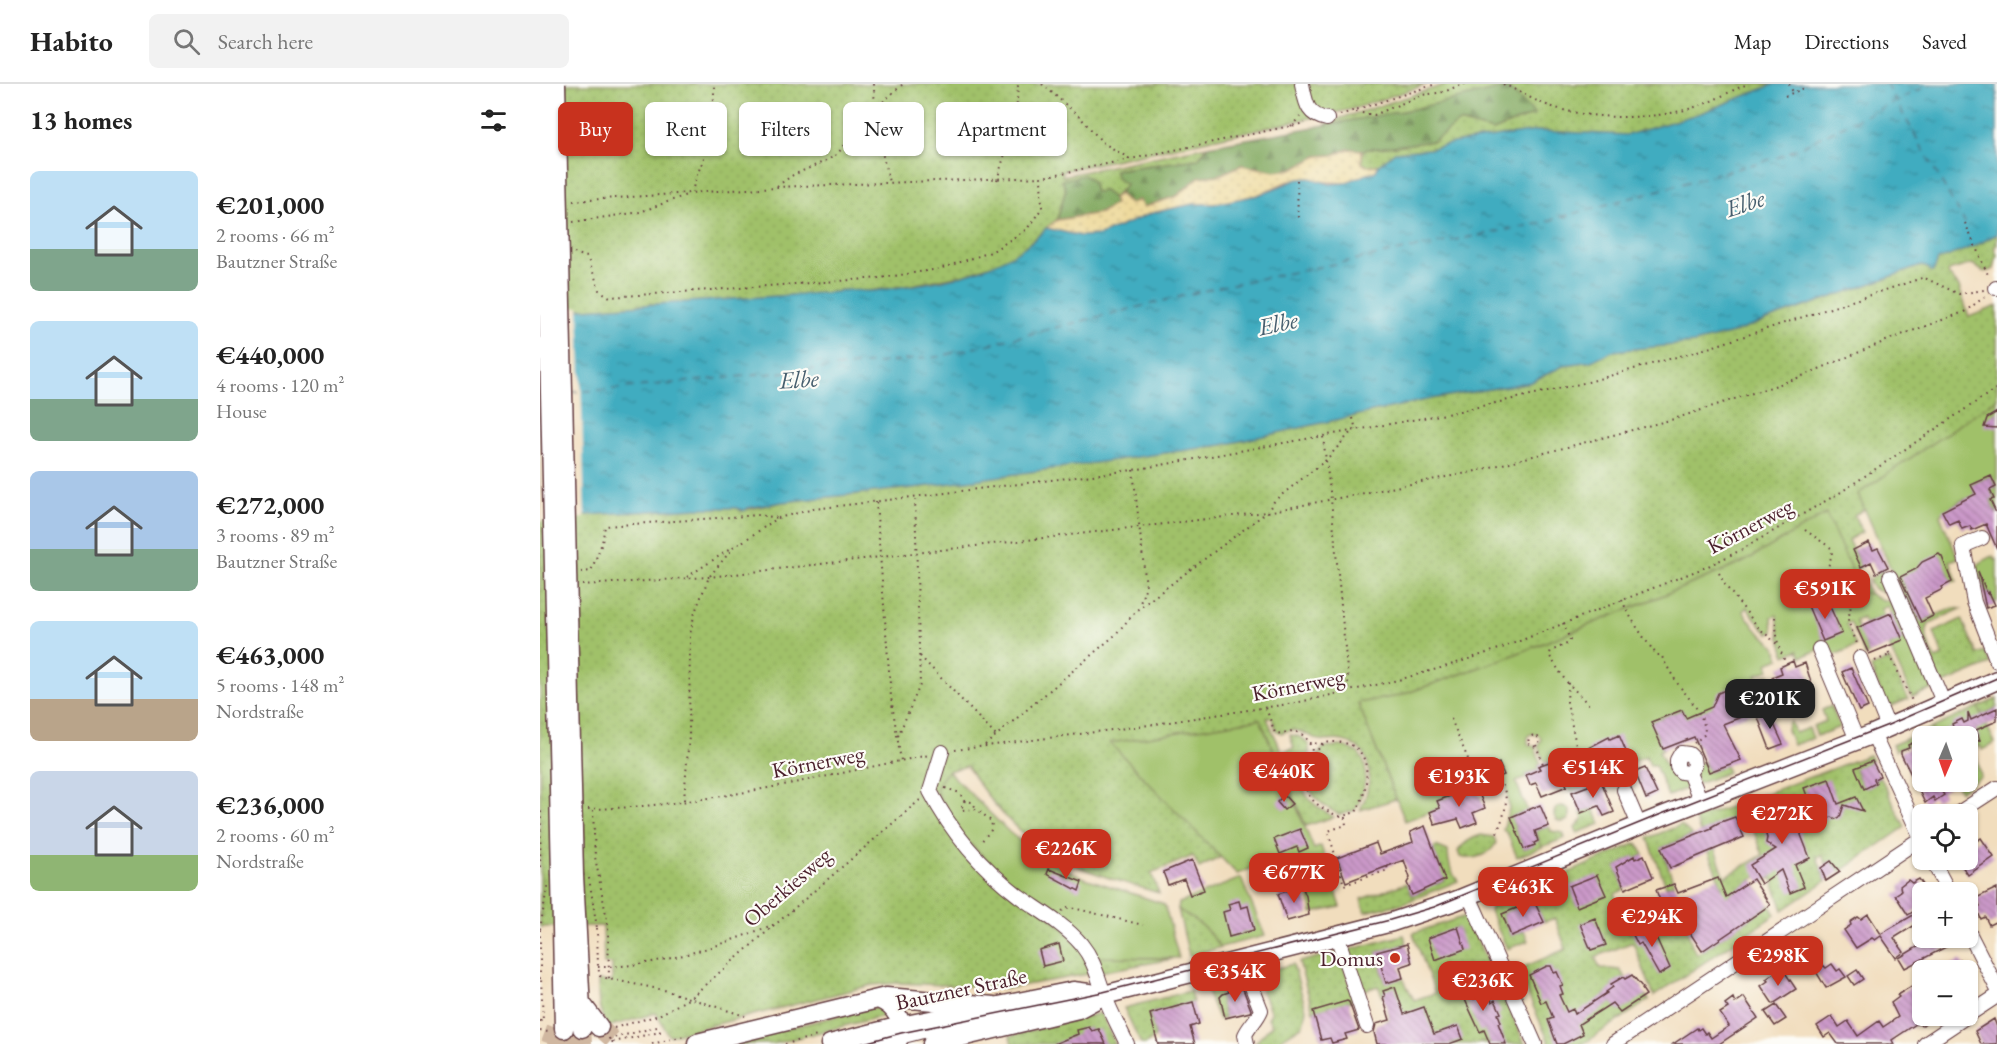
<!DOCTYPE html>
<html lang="en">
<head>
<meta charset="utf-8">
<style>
	body { margin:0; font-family:"EB Garamond",serif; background:#f2f2f2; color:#222; height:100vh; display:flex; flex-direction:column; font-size:22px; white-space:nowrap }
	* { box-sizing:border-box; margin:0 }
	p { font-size:20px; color:#767676 }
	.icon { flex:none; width:33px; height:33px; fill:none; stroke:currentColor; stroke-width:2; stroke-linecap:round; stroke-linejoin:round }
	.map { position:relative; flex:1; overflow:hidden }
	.details { display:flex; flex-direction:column; background:#fff; width:540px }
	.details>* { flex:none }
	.hud { position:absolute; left:18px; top:18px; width:570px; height:54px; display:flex; gap:12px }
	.needle { width:39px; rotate:182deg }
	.tools { position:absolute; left:1372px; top:642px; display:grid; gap:12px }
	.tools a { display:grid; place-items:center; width:66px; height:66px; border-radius:9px; background:#fff; box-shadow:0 2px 4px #0004; font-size:30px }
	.price { position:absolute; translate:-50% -51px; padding:0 14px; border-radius:12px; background:#c8321e; color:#fff; font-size:20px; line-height:39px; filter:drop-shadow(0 2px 3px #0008) }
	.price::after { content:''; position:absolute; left:50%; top:36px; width:18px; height:14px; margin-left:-9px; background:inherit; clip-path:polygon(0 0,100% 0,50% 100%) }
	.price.active { background:#222; color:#fff }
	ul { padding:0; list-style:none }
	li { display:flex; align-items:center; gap:18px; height:150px; padding:0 30px }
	li span { display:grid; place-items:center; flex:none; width:168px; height:120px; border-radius:9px; color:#555 }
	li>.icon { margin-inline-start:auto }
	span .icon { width:72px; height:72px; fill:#fffc; stroke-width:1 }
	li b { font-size:26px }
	h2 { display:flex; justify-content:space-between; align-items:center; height:72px; padding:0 30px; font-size:26px }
	.pill { padding:0 21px; border-radius:9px; background:#fff; box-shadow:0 2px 4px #0004; font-size:21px; line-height:54px }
	.pill.active { background:#c8321e; color:#fff }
	header { display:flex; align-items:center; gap:36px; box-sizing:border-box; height:84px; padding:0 30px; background:#fff; border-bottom:2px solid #e0e0e0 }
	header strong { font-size:28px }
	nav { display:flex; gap:33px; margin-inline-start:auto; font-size:21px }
	.search { width:420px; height:54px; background:#f2f2f2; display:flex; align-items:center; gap:15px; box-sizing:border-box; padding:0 21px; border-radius:9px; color:#767676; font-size:22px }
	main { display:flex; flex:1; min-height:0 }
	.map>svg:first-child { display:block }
	.grass { fill:url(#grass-dots); stroke:#75704a; stroke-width:1.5 }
	.forest { fill:url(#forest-firs); stroke:#656344; stroke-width:1.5 }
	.sand { fill:url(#sand-dots); stroke:#9c7c64; stroke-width:1.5 }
	.garden { fill:#a0c169; stroke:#75704a; stroke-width:1.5; fill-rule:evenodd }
	.water { fill:url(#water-ripples); stroke:#466676; stroke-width:1.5 }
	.pier { fill:#f1ddbd }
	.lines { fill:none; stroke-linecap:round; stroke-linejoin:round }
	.ferry { stroke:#465e6e; stroke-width:1.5; stroke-dasharray:8 6; stroke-linecap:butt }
	.building { fill:url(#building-back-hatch) }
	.major-tunnel { stroke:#d0b7a0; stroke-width:18; stroke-dasharray:18 9; stroke-linecap:butt }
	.minor-casing { stroke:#633c41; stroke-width:16 }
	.major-casing { stroke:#633c41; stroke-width:21 }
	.path { stroke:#633c41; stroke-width:2; stroke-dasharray:1.5 4.5; stroke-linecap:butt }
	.minor { stroke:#fff; stroke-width:14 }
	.major { stroke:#fff; stroke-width:18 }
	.tram { stroke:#4a1f2b; stroke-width:1.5 }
	.major-bridge-casing { stroke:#633c41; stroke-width:21; stroke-linecap:butt }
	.path-bridge { stroke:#633c41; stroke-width:2; stroke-dasharray:1.5 4.5; stroke-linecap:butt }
	.major-bridge { stroke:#fff; stroke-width:18 }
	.poi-dot { fill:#c8321e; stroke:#fdfcf7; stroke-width:2 }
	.labels { text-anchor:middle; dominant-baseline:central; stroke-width:4.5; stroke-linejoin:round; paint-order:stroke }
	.street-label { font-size:22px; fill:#4a1f2b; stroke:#fdfcf7 }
	.poi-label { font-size:22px; fill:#4a1f2b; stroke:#fdfcf7; text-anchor:end }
	.water-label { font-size:24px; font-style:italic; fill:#465e6e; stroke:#fdfcf7 }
</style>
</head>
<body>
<header>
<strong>Habito</strong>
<div class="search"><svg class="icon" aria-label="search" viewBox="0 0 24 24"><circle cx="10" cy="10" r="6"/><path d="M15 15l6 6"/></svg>Search here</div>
<nav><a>Map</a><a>Directions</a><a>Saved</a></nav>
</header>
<main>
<section class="details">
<h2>13 homes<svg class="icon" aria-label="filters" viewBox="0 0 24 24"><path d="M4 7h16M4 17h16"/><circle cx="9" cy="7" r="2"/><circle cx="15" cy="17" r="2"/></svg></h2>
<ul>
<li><span style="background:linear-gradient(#bfe0f5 65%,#7fa58c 0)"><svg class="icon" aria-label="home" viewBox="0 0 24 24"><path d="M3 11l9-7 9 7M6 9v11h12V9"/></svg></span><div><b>€201,000</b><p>2 rooms · 66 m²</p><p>Bautzner Straße</p></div></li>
<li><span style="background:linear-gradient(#bfe0f5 65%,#7fa58c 0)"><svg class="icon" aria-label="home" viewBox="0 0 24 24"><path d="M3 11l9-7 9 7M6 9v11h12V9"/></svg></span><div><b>€440,000</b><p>4 rooms · 120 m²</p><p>House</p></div></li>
<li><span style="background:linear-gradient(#a9c7e8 65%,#7fa58c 0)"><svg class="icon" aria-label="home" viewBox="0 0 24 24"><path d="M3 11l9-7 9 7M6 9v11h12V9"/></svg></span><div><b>€272,000</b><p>3 rooms · 89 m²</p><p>Bautzner Straße</p></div></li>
<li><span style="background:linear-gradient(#bfe0f5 65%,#b9a48a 0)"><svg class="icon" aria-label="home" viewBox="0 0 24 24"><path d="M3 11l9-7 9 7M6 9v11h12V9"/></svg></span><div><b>€463,000</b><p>5 rooms · 148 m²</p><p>Nordstraße</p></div></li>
<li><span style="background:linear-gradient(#c9d6e8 70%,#8fb573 0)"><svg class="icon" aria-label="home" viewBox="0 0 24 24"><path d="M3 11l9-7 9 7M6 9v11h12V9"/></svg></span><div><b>€236,000</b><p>2 rooms · 60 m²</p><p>Nordstraße</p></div></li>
</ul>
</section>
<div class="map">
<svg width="1457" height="960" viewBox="0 0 1457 960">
	<defs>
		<pattern id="grass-dots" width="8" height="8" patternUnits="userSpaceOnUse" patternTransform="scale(1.5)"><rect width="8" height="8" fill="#a0c169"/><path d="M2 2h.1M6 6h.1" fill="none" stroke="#8ba55b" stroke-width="1.8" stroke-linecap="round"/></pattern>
		<pattern id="forest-firs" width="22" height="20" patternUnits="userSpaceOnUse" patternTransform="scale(1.5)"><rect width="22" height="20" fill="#80a75d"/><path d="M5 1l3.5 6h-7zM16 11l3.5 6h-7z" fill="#6b874d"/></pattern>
		<pattern id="sand-dots" width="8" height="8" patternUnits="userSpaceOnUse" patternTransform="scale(1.5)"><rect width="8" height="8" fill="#eeda9e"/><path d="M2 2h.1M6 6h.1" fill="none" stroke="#cebb88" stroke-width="1.8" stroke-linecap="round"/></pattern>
		<pattern id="water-ripples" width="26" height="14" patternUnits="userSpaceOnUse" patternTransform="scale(1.5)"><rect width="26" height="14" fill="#41acc0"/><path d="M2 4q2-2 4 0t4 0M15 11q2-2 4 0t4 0" fill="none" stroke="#388b9c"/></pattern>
		<pattern id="building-back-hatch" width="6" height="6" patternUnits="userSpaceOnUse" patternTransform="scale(1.5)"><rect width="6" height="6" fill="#cb99c9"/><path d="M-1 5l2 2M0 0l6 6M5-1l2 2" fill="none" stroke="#a77ca3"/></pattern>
	</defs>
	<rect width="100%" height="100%" fill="#fdfcf7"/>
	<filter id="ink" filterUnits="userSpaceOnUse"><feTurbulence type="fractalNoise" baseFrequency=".0167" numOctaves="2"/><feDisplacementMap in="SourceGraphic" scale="12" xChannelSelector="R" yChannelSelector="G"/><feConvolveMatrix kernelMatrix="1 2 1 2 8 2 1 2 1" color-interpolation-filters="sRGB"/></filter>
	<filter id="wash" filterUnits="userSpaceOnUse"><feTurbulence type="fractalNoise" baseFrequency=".008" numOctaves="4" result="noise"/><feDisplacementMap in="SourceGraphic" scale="24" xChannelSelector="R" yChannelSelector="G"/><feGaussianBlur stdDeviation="1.35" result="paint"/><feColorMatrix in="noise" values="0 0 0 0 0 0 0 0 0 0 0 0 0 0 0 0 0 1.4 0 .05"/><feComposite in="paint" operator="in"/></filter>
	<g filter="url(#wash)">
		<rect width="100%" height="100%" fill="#f1ddbd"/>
		<path class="grass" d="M 0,0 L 888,0 L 813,25 L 523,87 L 522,92 L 668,62 L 658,75 L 574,86 L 586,100 L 573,114 L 564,107 L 555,108 L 522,97 L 526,105 L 517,136 L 479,167 L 460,178 L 426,190 L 371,201 L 322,208 L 300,206 L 296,208 L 0,228 Z
			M 907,0 L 1235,0 L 1161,29 L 1088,51 L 997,47 L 913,59 L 890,65 L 855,68 L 839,81 L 827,82 L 822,79 L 822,66 L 893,57 L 919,38 L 953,47 L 995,30 L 869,26 L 784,42 L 789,38 Z
			M 1457,150 L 1457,161 L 1454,163 L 1457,171 L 1454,185 C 1439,191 1443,185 1432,180 L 1408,187 L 1407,189 L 1419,203 L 1429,233 L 1457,222 L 1457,315 L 1318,410 L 1325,425 L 1314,431 L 1322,448 L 1308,456 L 1321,483 L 1316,485 L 1330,510 L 1322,509 L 1286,431 L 1202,479 L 1144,503 L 966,574 L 859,612 L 818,619 L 856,715 L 820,726 C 832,701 837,665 803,657 C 795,655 788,658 780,656 C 766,652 756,641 741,649 L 736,646 L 732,634 L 727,634 L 742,668 L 754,664 L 750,651 C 787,653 758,692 765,709 C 770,719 784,727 793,733 L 766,742 L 720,635 L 571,659 L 681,773 L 659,784 L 653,772 L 611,789 L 619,809 C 582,798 544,788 510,769 C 478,752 446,713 427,682 L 408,687 L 556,872 L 633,875 L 469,904 L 359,899 L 332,901 L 129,952 L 116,929 L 68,943 C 58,928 58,915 58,897 L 72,898 L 72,880 L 64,880 L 63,842 L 0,843 L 0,434 L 157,424 L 197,424 L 201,427 L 242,418 L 390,402 L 682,361 L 890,315 L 991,298 L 1025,281 L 1051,277 L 1072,267 L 1154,259 L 1196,248 L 1226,236 L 1381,182 L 1386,183 L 1393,188 L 1398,176 L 1435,162 Z
			M 1343,486 L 1353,506 C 1343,510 1332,508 1329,496 Z
			M 1368,496 L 1374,524 L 1372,525 L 1374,529 L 1376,528 L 1381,537 L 1414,524 L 1421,525 L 1390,539 C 1382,550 1390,563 1395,575 L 1403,572 L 1394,548 L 1422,535 L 1437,570 L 1445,567 L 1450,580 L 1401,601 L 1359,500 Z
			M 1349,575 L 1368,615 L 1347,624 L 1331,584 Z
			M 1457,615 L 1457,624 L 1442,631 L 1438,623 Z
			M 1392,644 L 1396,652 L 1383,652 L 1383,654 L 1355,667 L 1352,661 Z
			M 801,662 C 807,663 814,665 819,670 C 832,683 823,712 815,726 L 800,731 C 765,713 758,696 784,663 Z
			M 1329,671 L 1332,677 L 1315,685 L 1322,700 L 1329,702 L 1336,699 L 1334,695 L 1340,692 L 1365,743 L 1300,788 L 1291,777 L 1286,780 L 1282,771 L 1277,773 L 1286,797 L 1243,826 L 1232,794 L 1227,796 L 1222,789 L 1145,841 C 1150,850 1150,862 1157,870 L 1230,821 L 1235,831 L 1114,912 L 1093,858 L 1055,873 L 1060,884 L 1080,886 C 1088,900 1101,903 1109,916 L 1043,960 L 1010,960 L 977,886 L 1026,865 L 1015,834 L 1004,838 L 994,817 L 962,830 L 971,852 L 984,846 L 988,857 L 967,865 L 950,827 L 952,822 L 1097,759 L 1104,771 L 1095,775 L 1093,773 L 1076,783 L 1085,805 L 1075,810 L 1090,849 L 1136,828 L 1137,831 L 1140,830 L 1155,815 L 1182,803 L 1155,735 L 1192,722 L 1195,733 L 1168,746 L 1185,793 L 1223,771 L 1203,718 Z
			M1014 730a8 8 0 1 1 16 0a8 8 0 1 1-16 0Z
			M 1054,724 L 1060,740 L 1037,749 L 1035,744 L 1043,735 L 1041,729 Z
			M 1141,741 L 1152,751 L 1122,764 L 1134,800 L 1126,802 L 1108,754 Z
			M 1009,742 L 1011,747 L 1023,749 L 1025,754 L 1002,763 L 996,747 Z
			M 941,751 L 954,753 L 956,759 C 950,771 933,777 920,773 L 918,767 C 924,758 931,754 941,751 Z
			M 896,762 L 908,767 C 908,778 911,789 918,797 L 864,819 L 825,828 L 821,815 L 867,799 L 872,811 L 886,806 L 872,767 L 895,800 L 905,797 L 893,765 Z
			M 638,825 L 663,842 L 681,863 L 649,872 Z
			M 926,832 L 985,960 L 943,960 L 942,957 L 935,960 L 853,960 L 844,938 L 850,935 L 847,926 L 861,921 L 845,912 L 843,913 L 838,902 L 819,908 L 805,867 L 864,851 L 867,860 L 837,868 L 845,898 L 863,894 L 874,916 L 895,909 L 873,849 Z
			M 799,868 L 815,916 L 773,927 L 759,878 Z
			M 753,880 L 766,925 L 763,941 L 741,955 L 743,960 L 714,960 L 732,941 L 728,934 L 731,929 L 715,890 Z
			M 706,892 L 708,903 L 682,910 L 680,913 L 685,934 L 679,936 L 665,903 Z
			M 650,907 L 653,918 L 610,930 L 616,952 L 606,960 L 601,960 L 584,924 Z
			M 330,924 L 338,924 L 348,931 L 233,960 L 183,960 Z
			M 561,929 L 575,960 L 472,960 L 470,952 Z"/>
		<path class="forest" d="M 967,3 L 995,30 L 953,47 L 919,38 L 893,57 L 822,66 L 809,65 L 793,71 L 778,72 L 752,85 L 735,87 L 702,81 L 679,91 L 659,93 L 637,112 L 603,123 L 589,120 L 579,110 L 586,100 L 577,95 L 574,86 L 658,75 L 668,62 L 869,26 Z
			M 544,91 L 552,97 L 555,108 L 564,107 L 573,114 L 575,120 L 560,129 L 517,136 L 526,105 L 522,96 Z"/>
		<path class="sand" d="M 809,65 L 822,66 L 822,79 L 827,82 L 839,81 L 836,87 L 804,99 L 757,96 L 746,98 L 718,111 L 674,120 L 653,120 L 612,129 L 560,151 L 541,152 L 506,144 L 517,136 L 560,129 L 575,120 L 573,114 L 579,110 L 589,120 L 598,116 L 604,123 L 637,112 L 659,93 L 679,91 L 702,81 L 735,87 L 752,85 L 778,72 L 793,71 Z"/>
		<path class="garden" d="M 1457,315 L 1457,430 L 1450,416 L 1454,415 L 1450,406 L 1456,403 L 1451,392 L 1432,400 L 1436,412 L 1420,417 L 1400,431 L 1418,474 L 1410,477 L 1417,497 L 1412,498 L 1404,481 L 1358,501 L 1318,410 Z
			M 1286,430 L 1322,509 L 1330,510 L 1338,515 L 1355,518 L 1393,605 L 1372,613 L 1349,562 L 1362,556 L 1348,522 L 1341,525 L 1344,532 L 1325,540 L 1322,534 L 1315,537 L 1329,570 L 1325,572 L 1310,538 L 1306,540 L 1316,562 L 1290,573 L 1283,564 L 1261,573 L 1258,566 L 1245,572 L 1240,553 L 1237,531 L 1232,533 L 1233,548 L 1229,550 L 1220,541 L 1207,523 L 1203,527 L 1215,544 L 1235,562 L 1240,574 L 1227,579 L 1229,586 L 1216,591 L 1218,594 L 1230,590 L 1231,593 L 1227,597 L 1230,604 L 1223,607 L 1231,625 L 1218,630 L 1212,625 L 1205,604 L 1202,603 L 1172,654 L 1188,688 L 1158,700 L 1154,690 L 1159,679 L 1163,677 L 1169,688 L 1179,684 L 1168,658 L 1157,662 L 1142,626 L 1112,638 L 1123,665 L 1119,667 L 1127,684 L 1133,685 L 1146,693 L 1150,703 L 1128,712 L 1115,681 L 1110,681 L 1106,672 L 1044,697 L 1046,703 L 1032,708 L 1025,699 L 1017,678 L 1010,681 L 1009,678 L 1005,679 L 998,662 L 1001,655 L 999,651 L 991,650 L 988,652 L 988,660 L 995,663 L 1001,681 L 998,682 L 1000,685 L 986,691 L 987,694 L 976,698 L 1002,763 L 977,773 L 967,749 L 963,746 L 969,725 L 967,706 L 959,679 L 936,688 L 940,700 L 924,706 L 923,709 L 918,707 L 911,713 L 898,717 L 900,724 L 865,737 L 818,619 L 859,612 L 966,574 L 1144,503 L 1202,479 ZM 981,729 L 998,756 L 994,759 L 994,761 L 984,765 L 971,733 Z
			M 1453,472 L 1455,476 L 1457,475 L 1457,517 L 1452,522 L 1449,514 L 1451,513 L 1450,508 L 1447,509 L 1435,500 C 1431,481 1437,480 1453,472 Z
			M 1291,622 L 1300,643 L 1277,652 L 1273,642 L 1286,637 L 1282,626 Z
			M 1438,623 L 1455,659 L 1442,666 L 1440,661 L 1435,664 L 1441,693 L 1420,707 L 1416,698 L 1428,698 L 1428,652 L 1396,652 L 1392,644 Z
			M 720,635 L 774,765 L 781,762 L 801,823 L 772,829 L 768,798 L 764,798 L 761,790 L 720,810 L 717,803 L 715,783 L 697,790 L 570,659 Z
			M 1251,638 L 1255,649 L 1269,644 L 1273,654 L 1253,661 L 1247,646 L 1248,640 Z
			M 408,687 L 469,748 L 501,774 L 545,794 L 621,819 L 625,822 L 639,874 L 556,873 L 478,805 L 419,749 L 396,706 L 401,696 Z
			M 701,794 L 725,852 L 681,863 L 663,842 L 638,825 L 639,819 Z"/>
		<path class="water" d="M 1235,0 L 1457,0 L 1457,150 L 1435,162 L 1398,176 L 1393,188 L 1386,183 L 1381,182 L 1226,236 L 1196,248 L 1154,259 L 1072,267 L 1051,277 L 1025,281 L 991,298 L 890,315 L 682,361 L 390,402 L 242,418 L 208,424 L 204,427 L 197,424 L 157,424 L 0,434 L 0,228 L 296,208 C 305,203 321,208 332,207 C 385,200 442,194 486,162 C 493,156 501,151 506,144 L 541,152 L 560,151 L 612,129 L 653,120 L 674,120 L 718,111 L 758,95 L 770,94 L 790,100 L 804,99 L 836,87 L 839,81 L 855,68 L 890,65 L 913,59 L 997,47 L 1088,51 L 1161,29 Z"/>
		<path class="pier" d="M 39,223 L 45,434 L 0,437 L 0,225 Z"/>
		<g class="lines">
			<path class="ferry" d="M 1346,0 L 1425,139
				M 30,308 L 74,305 L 397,273 L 683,202 L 996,140 L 1239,73 L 1391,0"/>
		</g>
		<g id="blocks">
			<path class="building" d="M 1457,328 L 1457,344 L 1444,343 L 1447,334 Z
				M 1451,392 L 1456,403 L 1450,406 L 1454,415 L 1450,416 L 1457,431 L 1457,465 L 1446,440 L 1432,446 L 1430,442 L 1422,445 L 1418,436 L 1409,440 L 1402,427 L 1436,410 L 1431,401 Z
				M 1329,458 L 1333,466 L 1338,464 L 1348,483 L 1336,489 L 1331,478 L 1321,483 L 1313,466 Z
				M 1399,470 L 1402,473 L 1412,498 L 1402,503 L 1403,505 L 1385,514 L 1393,532 L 1381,538 L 1360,493 L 1376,485 L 1382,478 Z
				M 1438,487 L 1447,509 L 1449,508 L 1455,521 L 1446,524 Z
				M 1286,514 L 1302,549 L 1283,557 L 1268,522 Z
				M 1351,529 L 1363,556 L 1329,570 L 1317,544 Z
				M 1253,577 L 1255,583 L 1265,579 L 1273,604 L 1266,607 L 1267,608 L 1243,616 L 1232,593 L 1242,589 L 1240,583 Z
				M 1311,584 L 1328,623 L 1319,627 L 1302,588 Z
				M 1197,601 L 1204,604 L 1214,628 L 1183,640 L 1201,676 L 1169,688 L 1154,653 L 1123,665 L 1111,638 L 1142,626 L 1146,634 L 1172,623 L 1178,609 Z
				M 1457,624 L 1457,637 L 1436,646 L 1440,656 L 1428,661 L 1428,652 L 1392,652 L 1413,643 L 1412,640 L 1422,635 L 1424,639 L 1428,637 L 1428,628 L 1431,636 Z
				M 1228,627 L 1243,660 L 1230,665 L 1217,631 Z
				M 1079,651 L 1091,679 L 1059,692 L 1048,664 L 1069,653 L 1070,655 Z
				M 1379,656 L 1380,659 L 1383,658 L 1383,698 L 1405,698 L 1408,704 L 1402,708 L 1404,711 L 1395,717 L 1393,713 L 1385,719 L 1361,670 L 1361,667 L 1369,664 L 1368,661 Z
				M 1332,677 L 1340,692 L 1334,695 L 1336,699 L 1324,705 L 1315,684 Z
				M 1009,678 L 1010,681 L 1017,678 L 1027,702 L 1002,712 L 996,699 L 990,701 L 986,691 L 1000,685 L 998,682 Z
				M 959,679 L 964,691 L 940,700 L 936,688 Z
				M 1105,684 L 1117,710 L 1106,715 L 1095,688 Z
				M 1289,695 L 1298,720 L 1316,713 L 1323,727 L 1304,721 L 1300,733 L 1296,735 L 1292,733 L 1277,738 L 1264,704 Z
				M 1061,697 L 1074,728 L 1064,732 L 1059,722 L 1041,729 L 1032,708 Z
				M 936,702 L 945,724 L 933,729 L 937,738 L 922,744 L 918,735 L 895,741 L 890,728 L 900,724 L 897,717 Z
				M 744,711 L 752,720 L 744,726 L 737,718 Z
				M 1243,713 L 1251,733 L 1265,728 L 1261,751 L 1270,774 L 1255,781 L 1264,803 L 1250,809 L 1241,786 L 1221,800 L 1210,781 L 1236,765 L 1226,759 L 1227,754 L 1224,744 L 1225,744 L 1217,723 Z
				M 1000,721 L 1009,742 L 995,747 L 998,757 L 994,759 L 995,761 L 984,765 L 971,733 Z
				M 1195,733 L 1204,753 L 1130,784 L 1121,764 L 1172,744 L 1171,743 L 1178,739 Z
				M 885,742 L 905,796 L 872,811 L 867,799 L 870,794 L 864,776 L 806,798 L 797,774 L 836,759 L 840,770 L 873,758 L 870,748 Z
				M 760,745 L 768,764 L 759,768 L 757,763 L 740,770 L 734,755 Z
				M 1441,754 L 1454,773 L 1428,791 L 1418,776 L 1428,776 L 1428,763 Z
				M 1104,771 L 1113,793 L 1085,805 L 1076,783 L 1094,772 L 1095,775 Z
				M 652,776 L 664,806 L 650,811 L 644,795 L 628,801 L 623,788 Z
				M 1291,777 L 1300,788 L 1286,797 L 1281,784 Z
				M 509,785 L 542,798 L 539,807 L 507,790 Z
				M 1057,791 L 1066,811 L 1037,823 L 1029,802 Z
				M 1178,794 L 1186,813 L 1213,795 L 1230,821 L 1162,867 L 1136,828 L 1126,832 L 1116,806 L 1134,800 L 1138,809 Z
				M 1379,795 L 1388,808 L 1383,808 L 1383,821 L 1368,831 L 1355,811 L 1361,807 L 1360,802 L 1368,796 L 1372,799 Z
				M 762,802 L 766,812 L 769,831 L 747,837 L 738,810 Z
				M 1457,804 L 1457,837 L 1449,841 L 1445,833 L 1441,835 L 1436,824 L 1440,822 L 1436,814 Z
				M 699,817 L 701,824 L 708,822 L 714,846 L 689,853 L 683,828 L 690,826 L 688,820 Z
				M 994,817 L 1004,838 L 971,852 L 962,830 Z
				M 1328,830 L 1341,850 L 1375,830 L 1380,838 L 1354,854 L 1364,868 L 1356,874 L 1341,852 L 1335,856 L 1332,854 L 1316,864 L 1304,846 L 1311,841 L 1310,838 L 1318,833 L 1321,835 Z
				M 1055,834 L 1066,861 L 1051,866 L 1040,840 Z
				M 1110,840 L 1130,884 L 1119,891 L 1101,859 L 1098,861 L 1092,849 Z
				M 918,843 L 925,865 L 895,876 L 888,854 Z
				M 1392,854 L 1404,854 L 1408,862 L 1365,884 L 1359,874 Z
				M 519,860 L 523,877 L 503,882 L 499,866 Z
				M 867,860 L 872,879 L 860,883 L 863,894 L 846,899 L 837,868 Z
				M 1421,876 L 1426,886 L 1399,886 Z
				M 1292,880 L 1297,887 L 1300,885 L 1306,893 L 1286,904 L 1275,886 L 1283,881 L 1286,884 Z
				M 1007,882 L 1011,882 L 1014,889 L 1017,888 L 1023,901 L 1020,902 L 1023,910 L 1019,911 L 1027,928 L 1033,925 L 1035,930 L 1067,909 L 1066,908 L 1073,903 L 1071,900 L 1083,893 L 1085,895 L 1092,891 L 1103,904 L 1102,905 L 1106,911 L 1080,928 L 1072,919 L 1039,940 L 1043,950 L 1023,960 L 1017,960 L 1008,936 L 1013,934 L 1006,917 L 1001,919 L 989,891 Z
				M 1317,886 L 1323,895 L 1314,901 L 1308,892 Z
				M 1244,887 L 1256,905 L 1233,920 L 1221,902 L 1228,897 L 1226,895 L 1235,889 L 1237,892 Z
				M 922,888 L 934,915 L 949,910 L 952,918 L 955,916 L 961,929 L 958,930 L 961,938 L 958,939 L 966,960 L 950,960 L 944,946 L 940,948 L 914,892 Z
				M 1383,895 L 1383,932 L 1394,932 L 1383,941 L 1376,940 L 1352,956 L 1354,960 L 1298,960 L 1290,949 L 1284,953 L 1277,942 L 1292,932 L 1299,943 L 1308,937 L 1318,952 L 1339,937 L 1343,943 L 1358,933 L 1351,919 L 1359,913 L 1357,911 Z
				M 699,902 L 700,905 L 703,905 L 711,926 L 710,928 L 685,934 L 680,913 L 683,910 L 689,908 L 688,904 Z
				M 855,903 L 864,930 L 884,923 L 894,950 L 918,942 L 923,955 L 909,960 L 837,960 L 834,948 L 836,940 L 850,936 L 843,913 L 845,912 L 843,907 Z
				M 1204,913 L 1218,934 L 1179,960 L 1133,960 L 1157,944 L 1158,946 L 1161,944 L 1165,950 L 1167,948 L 1171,954 L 1189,942 L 1180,929 L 1188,924 L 1185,920 L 1193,914 L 1195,919 Z
				M 807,917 L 809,918 L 819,946 L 805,950 L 807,955 L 792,959 L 790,954 L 781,956 L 773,927 Z
				M 653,918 L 659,940 L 650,943 L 655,960 L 618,960 L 610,930 Z
				M 1236,921 L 1246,935 L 1235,942 L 1225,928 Z
				M 1454,935 L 1457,943 L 1457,960 L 1441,960 L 1435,947 Z
				M 549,943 L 552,947 L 559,945 L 566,960 L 514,960 L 538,950 L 537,946 Z"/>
		</g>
	</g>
	<g filter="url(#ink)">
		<use href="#blocks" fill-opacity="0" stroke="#633c41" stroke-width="1.5"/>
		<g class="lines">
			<path class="major-tunnel" d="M 59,943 L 78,960
				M 42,944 L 43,960
				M 24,945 L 25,960
				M 10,960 L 16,944"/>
			<g class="minor-casing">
				<path id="minor" d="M 762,0 C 766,18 766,31 787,35
					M 1456,204 L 1457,204
					M 1442,454 L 1423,462 L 1434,518 L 1457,577
					M 1350,493 L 1404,620
					M 1279,565 L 1317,656
					M 1320,574 L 1348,643
					M 1333,650 L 1383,758
					M 402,668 L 390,707 C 411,748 442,784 479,812 C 500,827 524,840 541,860 C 554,876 557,891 564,910 C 570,927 579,943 587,960
					M 1149,689 L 1154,682 L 1153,674 L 1149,670 L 1141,669 L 1137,676 L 1137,683 L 1141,688 L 1149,689 L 1161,717
					M 1084,706 L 1099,741
					M 1417,730 L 1457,704
					M 1392,776 L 1409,808
					M 929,812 L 995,960
					M 1428,847 L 1457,904
					M 797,852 L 827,942
					M 705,875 L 712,903 L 721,926 C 717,936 709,942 705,951 L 707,960
					M 1428,931 L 1457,912
					M 333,960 L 379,948 L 536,917
					M 1073,960 L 1383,753
					M 1385,960 L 1427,932"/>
			</g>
			<g class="major-casing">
				<path id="major" d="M 21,792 L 24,945
					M 34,792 L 42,944
					M 338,915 C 357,922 367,941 356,960
					M 41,919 L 59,943
					M 157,959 L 346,913 L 454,922
					M 290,960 L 361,942 L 533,907 L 564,911
					M 392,960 L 538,925 L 564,911 L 852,838 L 915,817 L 1120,733 L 1333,650 L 1457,596"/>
			</g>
			<path class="path" d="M 334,0 C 334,34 341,65 349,98
				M 502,0 L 540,33 L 562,58 L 590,75
				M 963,0 C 975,5 984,11 995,16 C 1038,37 1113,38 1158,22 C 1175,17 1191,6 1208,0
				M 1249,0 L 1253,8
				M 1245,12 L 1267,3
				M 816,28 L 834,31 L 882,11 L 904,8 L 922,0 L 930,0
				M 800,31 L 896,0
				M 751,42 L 760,33
				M 457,96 L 476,34 L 478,0
				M 757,96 L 758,136
				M 237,102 L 253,91 L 288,76 L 298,69 L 334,26 L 363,0
				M 152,109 C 155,91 164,78 168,61 C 174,41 174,20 174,0
				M 33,117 L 236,103 L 503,93 L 765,39
				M 33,138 L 100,128 L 149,110
				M 1425,139 L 1449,193
				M 34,169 L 47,173 L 56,196 L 59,206 L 70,213 L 341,194 L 399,185 L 451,168 L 487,145 L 502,124 L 501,93
				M 813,334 L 816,346
				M 783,353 L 791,415 L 809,607
				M 593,386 L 606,502 L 599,522
				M 336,418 L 351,613 L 361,677
				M 1265,446 L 1291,464 L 1292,470 L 1286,490 L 1288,494 L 1310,503 L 1313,510 L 1308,537 L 1318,562
				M 41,488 L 51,487 L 62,459 L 65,442 L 219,431 L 238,434
				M 1179,489 L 1185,501 L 1218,543 L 1238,561 L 1246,580
				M 147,493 L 190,465
				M 42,501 L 169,493 L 727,428 L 932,388 L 1134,335 L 1255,295 L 1353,254 L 1424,228 L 1446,212
				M 1082,516 C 1088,531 1106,558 1117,571 L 1121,571 C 1126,581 1132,591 1138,600 C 1149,615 1165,630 1165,650 L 1154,659
				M 1235,533 L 1238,561
				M 1023,539 L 1030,556 L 1029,559 L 1011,567 L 1009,571 L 1025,596 L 1050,622
				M 1350,571 L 1372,617
				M 380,572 L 456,652
				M 1335,577 L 1350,571 L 1346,563
				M 1028,599 L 1027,618 L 1040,680 L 1046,691 L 1065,695 L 1077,690 L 1075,685
				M 726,624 L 735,649 C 743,651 750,645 757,648 C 762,650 766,653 768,657 C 781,678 760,690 767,707 C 771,720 793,731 805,734 L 806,741 L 788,747 L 804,801 L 848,786 L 847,782
				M 911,635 L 942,708 L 962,700 C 970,718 964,731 957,749
				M988.5 657a5.5 5.5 0 1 1 11 0a5.5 5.5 0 1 1-11 0Z
				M 358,652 L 380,601 L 375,413
				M 769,659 L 783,660
				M 445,661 L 574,552 L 598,525 L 727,428 L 735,416 L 786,376 L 811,348
				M 996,661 L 1003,680
				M 415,666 L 602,642 L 755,619 L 858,596 L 904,583 L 962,564 L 1166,483 L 1199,467 L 1301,408 L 1457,304
				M 774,670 C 777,667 781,661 784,660 C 789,657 798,658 804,659 C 836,665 828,708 816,728 L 800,733
				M 405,704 L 420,709 L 424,717 L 421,726 L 437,725 L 452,738 L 451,746 L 440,759
				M 144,716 L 149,652 L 150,550 L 155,528 L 169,493 L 193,464 L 238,434 L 274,425 L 593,386 L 911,329 L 1048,298 L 1168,264 L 1382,194 L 1387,195 L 1419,210 L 1444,206
				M 424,717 L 432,718 L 436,724
				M 48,725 C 162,723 278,693 389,671
				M 53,726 L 55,773 L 68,841 L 69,895
				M 0,783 L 1,725
				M 522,827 L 529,823 L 603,841
				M 57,844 L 58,883 L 60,892 L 69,895 L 124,906 L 205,932
				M 58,883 C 119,883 178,862 235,840
				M 0,895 L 0,845
				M 0,937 L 3,937 L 1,895
				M 74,944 L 119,931 L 150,914 L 381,715
				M 0,947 L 9,948
				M 73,958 L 120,948 L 117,943 L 69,955 L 70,958 L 73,958 L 73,960
				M 112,960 L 144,952
				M 245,960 L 277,952"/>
			<use href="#minor" class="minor"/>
			<use href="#major" class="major"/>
			<path class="tram" d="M 320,960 L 361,949 L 563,908 L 850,836 L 894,823 L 928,809 L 1119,731 L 1348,641 L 1457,594"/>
			<g class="major-bridge-casing">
				<path id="major-bridge" d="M 3,0 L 21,792
					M 16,0 L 34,792"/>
			</g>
			<path class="path-bridge" d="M 49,794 L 57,844
				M 0,845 L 8,798"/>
			<use href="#major-bridge" class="major-bridge"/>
		</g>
	</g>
	<circle class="poi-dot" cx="855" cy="874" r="6"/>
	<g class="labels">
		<g class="street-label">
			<text transform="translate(1210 442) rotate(-28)">Körnerweg</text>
			<text transform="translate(758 601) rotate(-11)">Körnerweg</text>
			<text transform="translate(278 678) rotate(-11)">Körnerweg</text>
			<text transform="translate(247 803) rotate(-41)">Oberkiesweg</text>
			<text transform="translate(421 905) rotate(-12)">Bautzner Straße</text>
		</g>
		<g class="poi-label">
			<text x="843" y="874">Domus</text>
		</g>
		<g class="water-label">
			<text transform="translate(1205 119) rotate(-18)">Elbe</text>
			<text transform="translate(738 239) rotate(-12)">Elbe</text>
			<text transform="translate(259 295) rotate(-4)">Elbe</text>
		</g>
	</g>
</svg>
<div class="tools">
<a><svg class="needle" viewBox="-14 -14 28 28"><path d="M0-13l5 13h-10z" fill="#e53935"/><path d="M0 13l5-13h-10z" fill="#767676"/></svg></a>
<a><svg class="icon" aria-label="locate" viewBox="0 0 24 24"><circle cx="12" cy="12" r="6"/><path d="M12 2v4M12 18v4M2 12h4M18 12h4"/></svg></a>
<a>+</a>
<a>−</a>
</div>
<b class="price" style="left:1285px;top:536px">€591K</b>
<b class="price active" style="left:1230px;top:646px">€201K</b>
<b class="price" style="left:1053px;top:715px">€514K</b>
<b class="price" style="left:744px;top:719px">€440K</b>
<b class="price" style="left:919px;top:724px">€193K</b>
<b class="price" style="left:1242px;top:761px">€272K</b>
<b class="price" style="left:526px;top:796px">€226K</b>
<b class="price" style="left:754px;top:820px">€677K</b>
<b class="price" style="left:983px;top:834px">€463K</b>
<b class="price" style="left:1112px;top:864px">€294K</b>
<b class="price" style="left:1238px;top:903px">€298K</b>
<b class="price" style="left:695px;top:919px">€354K</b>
<b class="price" style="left:943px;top:928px">€236K</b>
<div class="hud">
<a class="pill active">Buy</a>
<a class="pill">Rent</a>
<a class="pill">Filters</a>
<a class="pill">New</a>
<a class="pill">Apartment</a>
</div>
</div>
</main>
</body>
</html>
